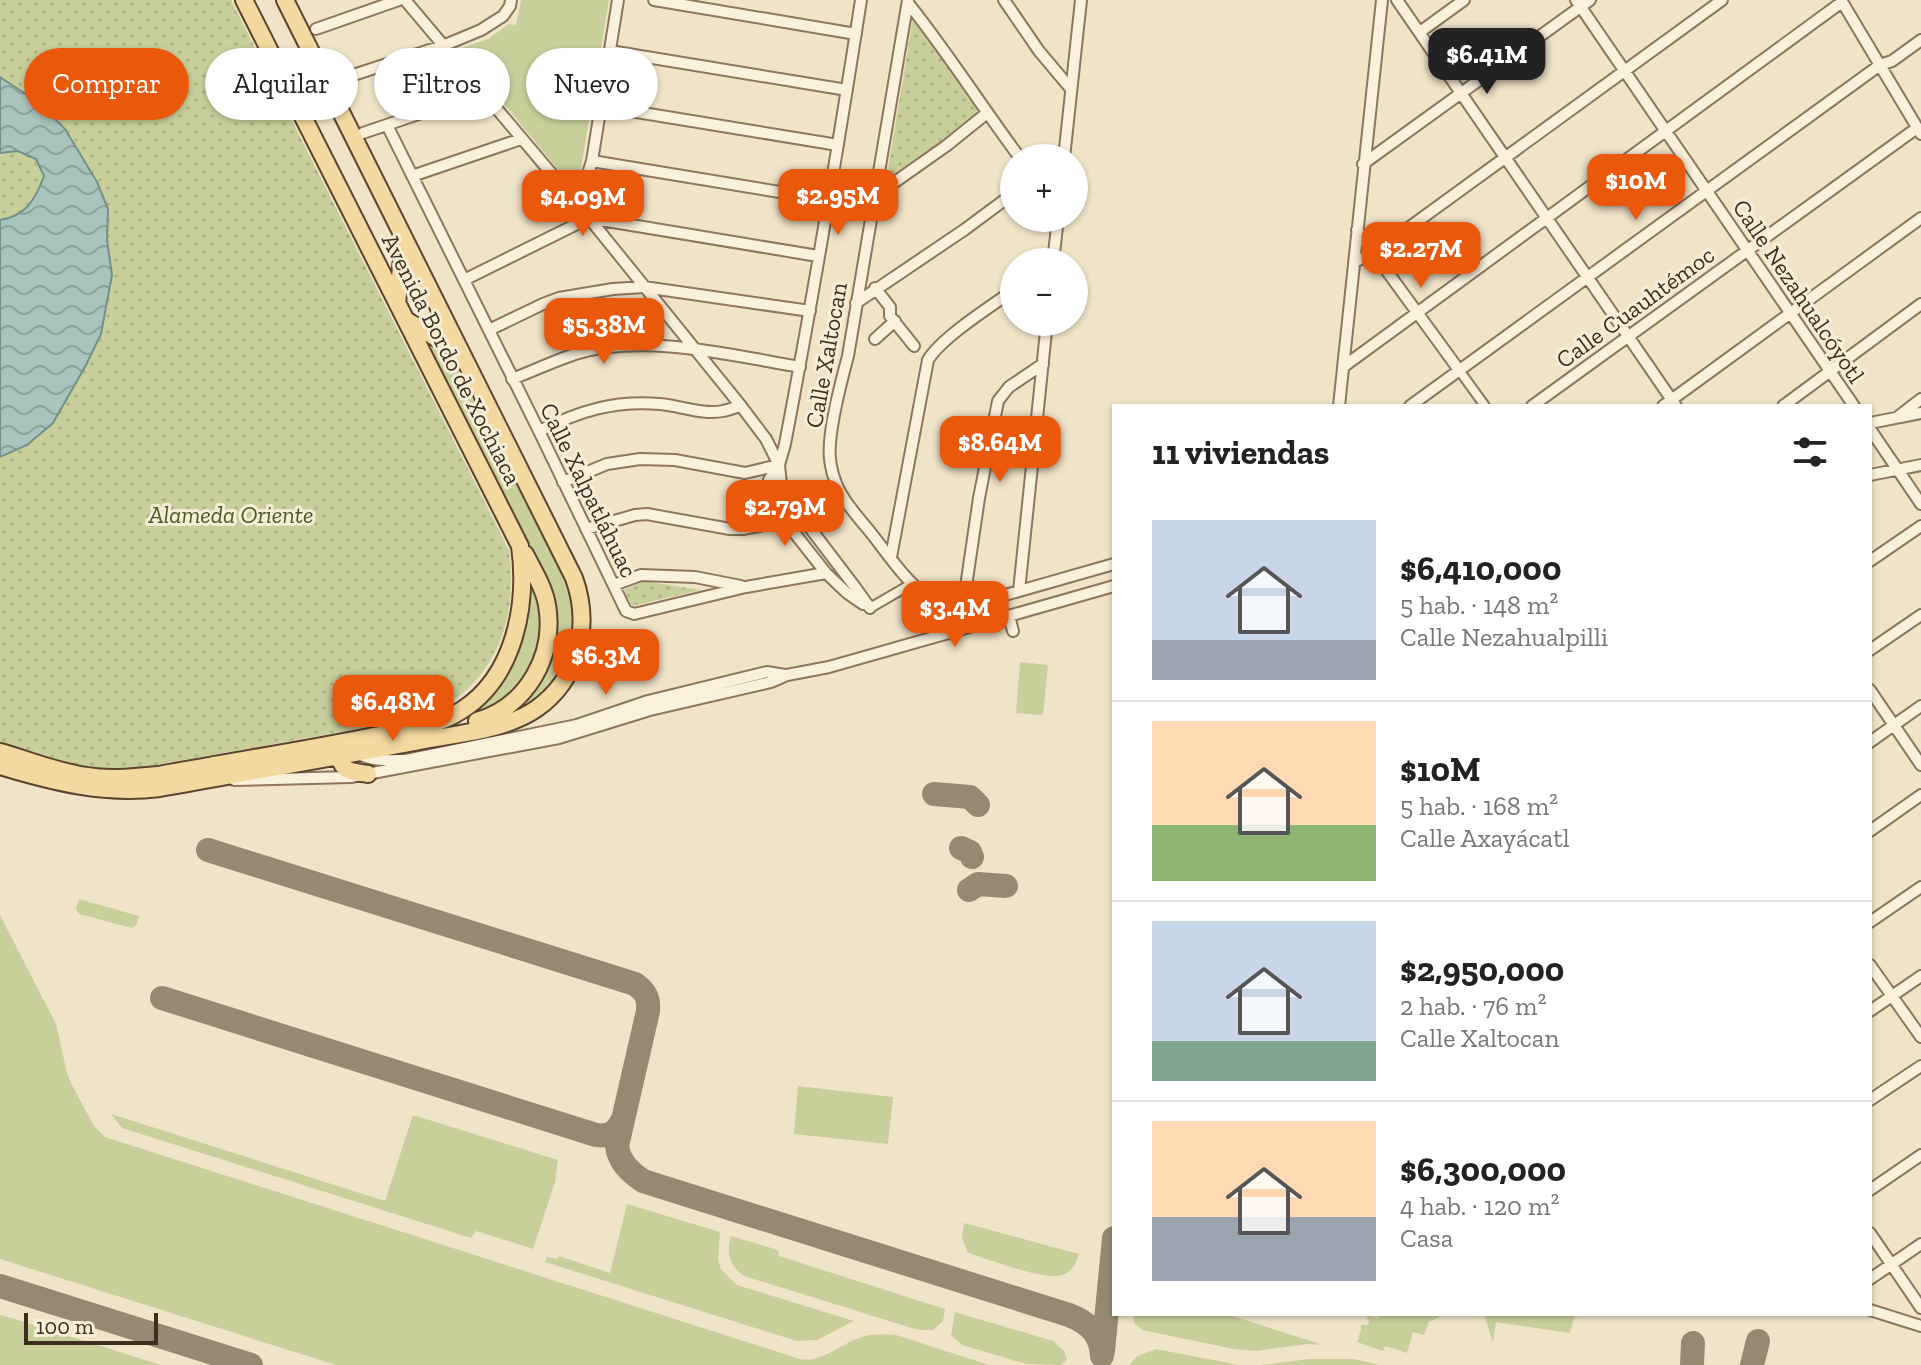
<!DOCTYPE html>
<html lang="es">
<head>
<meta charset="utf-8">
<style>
	body { margin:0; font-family:"Zilla Slab",serif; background:#f2f2f2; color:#222; height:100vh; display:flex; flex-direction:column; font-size:30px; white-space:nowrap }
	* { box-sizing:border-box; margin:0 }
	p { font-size:26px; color:#767676 }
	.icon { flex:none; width:44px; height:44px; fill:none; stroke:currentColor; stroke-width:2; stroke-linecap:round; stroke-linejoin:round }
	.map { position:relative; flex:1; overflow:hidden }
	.panel { position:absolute; left:1112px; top:404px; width:760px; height:912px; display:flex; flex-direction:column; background:#fff; border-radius:0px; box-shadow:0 2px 6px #0004 }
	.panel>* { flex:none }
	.top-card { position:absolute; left:24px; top:48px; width:760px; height:72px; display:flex; gap:16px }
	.fabs { position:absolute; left:1000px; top:144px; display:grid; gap:16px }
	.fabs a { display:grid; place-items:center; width:88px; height:88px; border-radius:50%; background:#fff; box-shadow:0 2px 6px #0004; font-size:40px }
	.scale { position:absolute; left:24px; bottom:20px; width:134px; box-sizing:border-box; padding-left:8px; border:4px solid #3d2e20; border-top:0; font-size:22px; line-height:28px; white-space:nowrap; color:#3d2e20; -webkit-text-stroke:6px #f7eed8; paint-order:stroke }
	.price { position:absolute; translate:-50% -68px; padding:0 18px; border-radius:16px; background:#ea580c; color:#fff; font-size:26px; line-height:52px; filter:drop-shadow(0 2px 4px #0008) }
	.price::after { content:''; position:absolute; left:50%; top:48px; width:24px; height:18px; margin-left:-12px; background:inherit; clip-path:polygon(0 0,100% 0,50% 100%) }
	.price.on { background:#222; color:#fff }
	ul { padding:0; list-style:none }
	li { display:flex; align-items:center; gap:24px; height:200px; padding:0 40px }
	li+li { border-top:2px solid #e0e0e0 }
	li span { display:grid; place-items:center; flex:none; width:224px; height:160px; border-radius:0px; color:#555 }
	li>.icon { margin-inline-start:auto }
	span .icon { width:96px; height:96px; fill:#fffc; stroke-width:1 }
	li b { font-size:34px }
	h2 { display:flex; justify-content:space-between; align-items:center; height:96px; padding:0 40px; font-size:34px }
	.tag { padding:0 28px; border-radius:36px; background:#fff; box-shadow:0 2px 6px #0004; font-size:28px; line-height:72px }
	.tag.on { background:#ea580c; color:#fff }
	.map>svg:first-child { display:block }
	.grass { fill:#c9cf9b }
	.park { fill:url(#park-dots) }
	.water { fill:url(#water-waves); stroke:#6f938a; stroke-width:2 }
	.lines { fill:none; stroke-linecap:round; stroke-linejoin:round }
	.taxiway { stroke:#968974; stroke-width:24 }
	.pedestrian-casing { stroke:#8d765c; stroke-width:12 }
	.minor-casing { stroke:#8d765c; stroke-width:14 }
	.primary-casing { stroke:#5b4430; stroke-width:20 }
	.pedestrian { stroke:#faf1dc; stroke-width:8 }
	.minor { stroke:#faf1dc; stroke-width:10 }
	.primary { stroke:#f3d9a0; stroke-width:16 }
	.labels { text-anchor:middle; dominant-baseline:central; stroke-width:6; stroke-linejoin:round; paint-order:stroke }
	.street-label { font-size:24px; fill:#3d2e20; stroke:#f7eed8 }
	.park-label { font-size:24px; font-style:italic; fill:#4d5a26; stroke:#f7eed8 }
</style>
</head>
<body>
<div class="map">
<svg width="1921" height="1365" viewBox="0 0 1921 1365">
	<defs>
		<pattern id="park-dots" width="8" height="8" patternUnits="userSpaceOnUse" patternTransform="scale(2)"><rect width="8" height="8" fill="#c9cf9b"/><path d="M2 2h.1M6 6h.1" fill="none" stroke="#aeb285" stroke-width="1.8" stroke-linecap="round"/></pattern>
		<pattern id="water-waves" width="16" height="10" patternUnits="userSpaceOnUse" patternTransform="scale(2)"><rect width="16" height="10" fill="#a9c4bc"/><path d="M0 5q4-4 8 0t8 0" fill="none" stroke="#8ba098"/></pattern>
	</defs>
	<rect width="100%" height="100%" fill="#f0e4c8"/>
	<path class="grass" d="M 521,0 L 609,0 L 579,180 L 565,178 L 459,49 L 488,39 L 509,24 L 516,25 Z
		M 423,339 L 446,353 L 453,361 L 495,439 L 572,595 C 580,626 570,666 547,690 C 542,696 534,701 528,706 L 522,705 L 521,702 L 554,625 Z
		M 533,589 L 536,592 L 543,623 L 536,658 L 515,695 L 469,720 L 467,715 L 515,655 L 525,629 Z
		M 1020,662 L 1048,665 L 1043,715 L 1016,713 Z
		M 79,899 L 139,916 L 137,924 L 132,928 L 79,914 L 76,909 Z
		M 0,915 L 56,1024 L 67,1073 L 72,1085 L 94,1126 L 105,1137 L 800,1359 C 822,1363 839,1345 859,1338 C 871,1333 883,1334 896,1335 L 989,1365 L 336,1365 L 0,1259 Z
		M 798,1086 L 893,1097 L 888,1144 L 794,1134 Z
		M 111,1114 L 385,1201 L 413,1115 L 558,1160 L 555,1182 L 533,1249 L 476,1231 L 471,1238 L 122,1128 Z
		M 627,1204 L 720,1232 L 718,1260 L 721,1269 L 737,1285 L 854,1321 L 817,1340 L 797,1341 L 545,1262 L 547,1257 L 557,1259 L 559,1256 L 610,1273 Z
		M 964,1223 L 1079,1254 C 1076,1262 1074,1270 1065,1274 C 1049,1283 988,1259 968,1253 L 962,1238 Z
		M 731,1236 L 778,1250 L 779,1256 L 945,1309 L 943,1321 L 933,1330 L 918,1330 L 744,1276 C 729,1266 726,1252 731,1236 Z
		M 955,1312 L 1053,1341 L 1064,1351 L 1067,1359 L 1061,1365 L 1026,1364 L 962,1345 L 951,1335 Z
		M 1133,1314 L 1227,1314 L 1323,1345 L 1308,1344 L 1256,1351 L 1234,1349 L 1142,1330 L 1134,1323 Z
		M 1380,1314 L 1445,1314 L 1429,1322 L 1424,1335 L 1413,1332 L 1407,1353 L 1385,1346 L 1383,1351 L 1357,1342 L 1361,1330 L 1361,1325 L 1368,1325 L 1369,1321 L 1367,1319 L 1368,1315 L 1378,1318 Z
		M 1484,1314 L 1575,1314 L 1570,1333 L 1496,1322 L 1493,1343 Z
		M 0,1315 L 18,1320 L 161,1365 L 0,1365 Z
		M 1156,1349 L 1239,1365 L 1130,1365 C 1134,1355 1147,1353 1156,1349 Z
		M 1309,1359 L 1353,1359 L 1380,1365 L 1261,1365 Z"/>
	<path class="park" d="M 0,0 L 231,0 L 509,550 C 520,628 488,700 408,720 L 139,768 L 105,769 L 67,763 L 0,743 Z
		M 913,17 L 985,111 L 886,182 Z
		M 644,581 L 701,590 L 632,606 L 624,590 Z"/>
	<path class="water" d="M 0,77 L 38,102 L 65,129 L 97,182 L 108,209 L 107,240 L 112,275 L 101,334 L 86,365 L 53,423 L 27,445 L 0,457 L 0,220 C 26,216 35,200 44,176 L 36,159 L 18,151 L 0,153 Z"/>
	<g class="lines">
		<path class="taxiway" d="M 934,794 L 970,797 L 978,805
			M 961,848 L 970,852 L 972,857
			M 208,850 L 635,984 C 646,992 649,998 648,1011 L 617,1146 C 619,1162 630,1172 643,1181 L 1069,1315 C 1089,1323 1101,1334 1102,1356
			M 969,890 L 978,884 L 1006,886
			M 162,998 L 596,1135 C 609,1137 616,1132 622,1121
			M 0,1286 L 251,1365
			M 1103,1351 L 1114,1238
			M 1692,1365 L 1693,1343
			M 1752,1365 L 1758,1341"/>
		<g class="pedestrian-casing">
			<path id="pedestrian" d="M 1459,370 L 1485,406
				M 870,608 L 913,583"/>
		</g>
		<g class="minor-casing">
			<path id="minor" d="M 405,0 L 589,218 L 741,406 L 766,439 L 779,465 L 781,484 L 788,499 L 855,587 L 870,608
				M 654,0 L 856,34
				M 861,0 C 838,148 813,297 785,444 L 779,465 L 769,480 L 775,504 L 785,521 L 826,573 L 847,593 L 863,604
				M 908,0 L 848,356 C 841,382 827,434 830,459 C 831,469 834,479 838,488 C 846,505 860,519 871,533 C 888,554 905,581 928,597 C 938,605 950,607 963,607 L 1114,564
				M 1004,0 L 1039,51 L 1071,89
				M 1397,0 L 1676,406
				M 1576,0 L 1854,406
				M 1841,0 L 1921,134
				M 908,3 C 948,53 982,107 1020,158
				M 316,29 L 399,0
				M 1420,32 L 1464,0
				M 610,51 L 847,90
				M 338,80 L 445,45 L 481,30 L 503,16 L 510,6 L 511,0
				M 600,106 L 838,145
				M 387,125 L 539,431 L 626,611 L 634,614 L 746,587 L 826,573
				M 363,133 L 483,92
				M 1064,158 L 1081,0
				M 592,161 L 828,200
				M 1363,164 L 1590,0
				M 412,176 L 521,139
				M 876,192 L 885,189 L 946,146 L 987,113
				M 578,206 L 592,161 L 618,0
				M 1357,230 L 1459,370
				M 1053,262 L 1058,218
				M 1354,262 L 1374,253 L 1722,0
				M 464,280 L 589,218 L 818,256
				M 875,288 L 890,307 L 890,316 L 914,346
				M 856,303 L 964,230 L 1014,193
				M 489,330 L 543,304 L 559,298 L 613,289 L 644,287 L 810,311
				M 875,339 L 895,321
				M 1343,367 L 1842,2
				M 512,379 C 533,371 554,361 575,354 C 644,333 730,355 800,367
				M 1339,406 L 1382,0
				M 1410,406 L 1880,65 L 1892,61 L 1921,40
				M 1532,406 L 1917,128
				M 1663,406 L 1921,218
				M 1783,406 L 1921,304
				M 1899,416 L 1921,399
				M 1870,423 L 1921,413
				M 1870,429 L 1921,504
				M 539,431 C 580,411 614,400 660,404 C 681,406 703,415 723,411 C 729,410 735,407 741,406
				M 1870,475 L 1921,465
				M 563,482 L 607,464 L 640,459 L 675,460 L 745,473 L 779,465
				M 586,529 L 635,515 L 647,514 L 730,529 L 743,529 L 785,521
				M 891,557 L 928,360 C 941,338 991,306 1014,290
				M 1870,561 L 1921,526
				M 614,585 L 641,575 L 695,577 L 741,586
				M 1019,591 L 1047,322
				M 963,607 L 979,498 L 998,401 L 1009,387 L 1043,364
				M 1009,616 L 1013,631
				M 1870,650 L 1921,615
				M 1870,690 L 1921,765
				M 1870,742 L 1921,706
				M 357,753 C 372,762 389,760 406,760 L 577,725 L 648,701 L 767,672 L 785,675
				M 234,780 L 351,777 L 559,738 L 650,710 L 771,682 L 787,675 L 829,667 L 1114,586
				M 1870,831 L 1921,795
				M 1870,922 L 1921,887
				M 1870,965 L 1921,1037
				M 1870,1011 L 1921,976
				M 1870,1100 L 1921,1066
				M 1870,1190 L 1921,1155
				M 1870,1233 L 1921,1308
				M 1870,1279 L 1921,1244
				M 1870,1310 L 1921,1326"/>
		</g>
		<g class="primary-casing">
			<path id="primary" d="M 397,303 L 404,241
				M 406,320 L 458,351
				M 477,721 C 526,707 556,656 547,605 C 544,587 533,570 525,554
				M 338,749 C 341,772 347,771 368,774
				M 0,752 C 29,760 57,772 87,776 C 111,780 135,777 158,775 C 228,762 299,751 369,737 C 400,731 435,728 462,710 C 515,676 528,604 520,546 L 244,0
				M 0,766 C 53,782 104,795 160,788 C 248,772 337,757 425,740 C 462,733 505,730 536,709 C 579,679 591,625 574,578 L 285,0"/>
		</g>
		<use href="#pedestrian" class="pedestrian"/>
		<use href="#minor" class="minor"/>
		<use href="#primary" class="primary"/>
	</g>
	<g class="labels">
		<g class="street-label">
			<text transform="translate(1799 291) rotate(56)">Calle Nezahualcóyotl</text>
			<text transform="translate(1635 307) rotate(-36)">Calle Cuauhtémoc</text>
			<text transform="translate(826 355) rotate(-80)">Calle Xaltocan</text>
			<text transform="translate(452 359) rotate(63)">Avenida Bordo de Xochiaca</text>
			<text transform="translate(589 490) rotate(64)">Calle Xalpatláhuac</text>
		</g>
		<g class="park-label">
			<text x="231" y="514">Alameda Oriente</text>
		</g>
	</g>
</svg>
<div class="fabs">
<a>+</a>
<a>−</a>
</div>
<div class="scale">100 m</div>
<b class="price on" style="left:1487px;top:96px">$6.41M</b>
<b class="price" style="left:1636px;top:222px">$10M</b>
<b class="price" style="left:838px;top:237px">$2.95M</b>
<b class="price" style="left:583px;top:238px">$4.09M</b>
<b class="price" style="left:1421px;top:290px">$2.27M</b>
<b class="price" style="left:604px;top:366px">$5.38M</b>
<b class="price" style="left:1000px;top:484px">$8.64M</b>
<b class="price" style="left:785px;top:548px">$2.79M</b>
<b class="price" style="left:955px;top:649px">$3.4M</b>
<b class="price" style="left:606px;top:697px">$6.3M</b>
<b class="price" style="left:393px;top:743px">$6.48M</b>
<div class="top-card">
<a class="tag on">Comprar</a>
<a class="tag">Alquilar</a>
<a class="tag">Filtros</a>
<a class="tag">Nuevo</a>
</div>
<section class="panel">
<h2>11 viviendas<svg class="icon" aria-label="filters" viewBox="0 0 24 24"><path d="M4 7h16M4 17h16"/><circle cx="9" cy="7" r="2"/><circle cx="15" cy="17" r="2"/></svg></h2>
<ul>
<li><span style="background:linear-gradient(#c9d6e8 75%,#9aa5b1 0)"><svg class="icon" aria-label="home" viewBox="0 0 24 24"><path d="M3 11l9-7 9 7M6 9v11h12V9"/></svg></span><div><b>$6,410,000</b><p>5 hab. · 148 m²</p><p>Calle Nezahualpilli</p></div></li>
<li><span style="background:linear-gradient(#ffd9b3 65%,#8fb573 0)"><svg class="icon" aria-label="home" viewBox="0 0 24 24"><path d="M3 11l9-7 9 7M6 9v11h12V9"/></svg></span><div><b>$10M</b><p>5 hab. · 168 m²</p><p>Calle Axayácatl</p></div></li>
<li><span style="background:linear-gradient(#c9d6e8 75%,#7fa58c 0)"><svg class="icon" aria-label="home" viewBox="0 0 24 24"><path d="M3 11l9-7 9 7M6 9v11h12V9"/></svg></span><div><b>$2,950,000</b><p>2 hab. · 76 m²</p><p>Calle Xaltocan</p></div></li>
<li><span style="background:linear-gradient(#ffd9b3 60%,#9aa5b1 0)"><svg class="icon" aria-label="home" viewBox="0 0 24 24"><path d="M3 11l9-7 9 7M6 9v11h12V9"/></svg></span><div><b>$6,300,000</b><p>4 hab. · 120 m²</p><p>Casa</p></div></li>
</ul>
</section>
</div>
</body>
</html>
